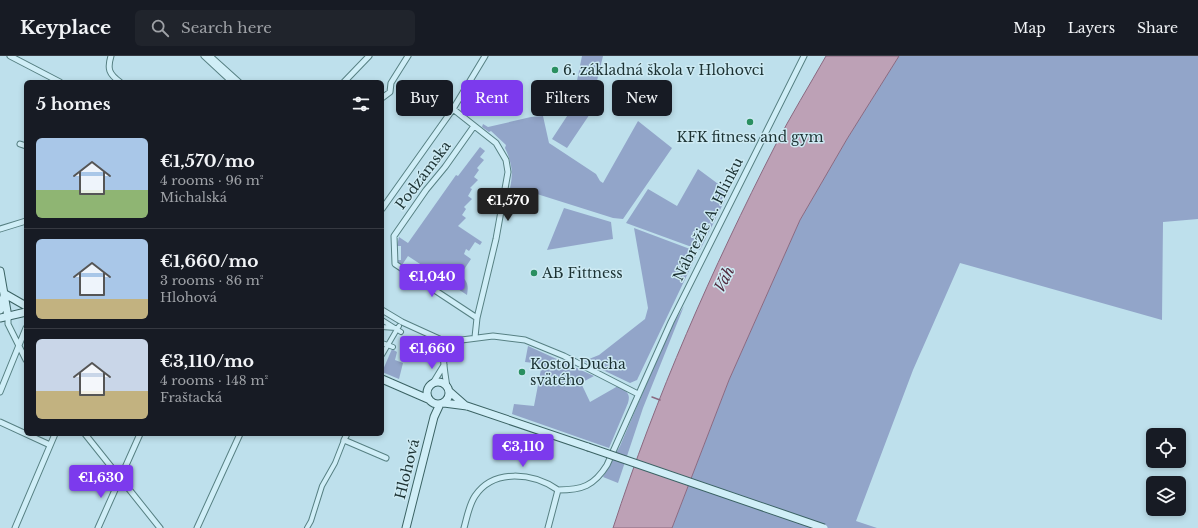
<!DOCTYPE html>
<html lang="en">
<head>
<meta charset="utf-8">
<style>
	body { margin:0; font-family:"Libre Baskerville",serif; background:#20242c; color:#f1f3f6; height:100vh; display:flex; flex-direction:column; font-size:15px; white-space:nowrap }
	* { box-sizing:border-box; margin:0 }
	p { font-size:13px; color:#9ea1a6 }
	.icon { flex:none; width:22px; height:22px; fill:none; stroke:currentColor; stroke-width:2; stroke-linecap:round; stroke-linejoin:round }
	.map { position:relative; flex:1; overflow:hidden }
	.sheet { position:absolute; left:24px; top:24px; width:360px; height:356px; display:flex; flex-direction:column; background:#171b24; border-radius:6px; box-shadow:0 2px 6px #0003 }
	.sheet>* { flex:none }
	.guide { position:absolute; left:396px; top:24px; width:380px; height:36px; display:flex; gap:8px }
	.buttons { position:absolute; left:1146px; top:372px; display:grid; gap:8px }
	.buttons a { display:grid; place-items:center; width:40px; height:40px; border-radius:6px; background:#171b24; box-shadow:0 2px 6px #0003; font-size:20px }
	.price { position:absolute; translate:-50% -34px; padding:0 9px; border-radius:4px; background:#7c3aed; color:#fff; font-size:13px; line-height:26px; filter:drop-shadow(0 1px 2px #0008) }
	.price::after { content:''; position:absolute; left:50%; top:24px; width:12px; height:9px; margin-left:-6px; background:inherit; clip-path:polygon(0 0,100% 0,50% 100%) }
	.price.on { background:#222; color:#fff }
	ul { padding:0; list-style:none }
	li { display:flex; align-items:center; gap:12px; height:100px; padding:0 12px }
	li+li { border-top:1px solid #363941 }
	li span { display:grid; place-items:center; flex:none; width:112px; height:80px; border-radius:6px; color:#555 }
	li>.icon { margin-inline-start:auto }
	span .icon { width:48px; height:48px; fill:#fffc; stroke-width:1 }
	li b { font-size:17px }
	h2 { display:flex; justify-content:space-between; align-items:center; height:48px; padding:0 12px; font-size:17px }
	.pill { padding:0 14px; border-radius:6px; background:#171b24; box-shadow:0 2px 6px #0003; font-size:14px; line-height:36px }
	.pill.on { background:#7c3aed; color:#fff }
	header { display:flex; align-items:center; gap:24px; box-sizing:border-box; height:56px; padding:0 20px; background:#171b24; border-bottom:1px solid #363941 }
	header strong { font-size:19px }
	nav { display:flex; gap:22px; margin-inline-start:auto; font-size:14px }
	.search { width:280px; height:36px; background:#20242c; display:flex; align-items:center; gap:10px; box-sizing:border-box; padding:0 14px; border-radius:6px; color:#9ea1a6; font-size:15px }
	.map>svg:first-child { display:block }
	.green { fill:#92a5c9 }
	.water { fill:#bda1b6; stroke:#8a6980 }
	.lines { fill:none; stroke-linecap:round; stroke-linejoin:round }
	.stream { stroke:#8a6980; stroke-width:1.5 }
	.pedestrian-casing { stroke:#578083; stroke-width:6 }
	.minor-casing { stroke:#578083; stroke-width:7 }
	.secondary-casing { stroke:#3b6364; stroke-width:9 }
	.pedestrian { stroke:#d0eef7; stroke-width:4 }
	.minor { stroke:#d0eef7; stroke-width:5 }
	.secondary { stroke:#d0eef7; stroke-width:7 }
	.secondary-bridge-casing { stroke:#3b6364; stroke-width:9; stroke-linecap:butt }
	.secondary-bridge { stroke:#d0eef7; stroke-width:7 }
	.poi-dot { fill:#2a8f60; stroke:#cdeaf3; stroke-width:1.5 }
	.labels { text-anchor:middle; dominant-baseline:central; stroke-width:3; stroke-linejoin:round; paint-order:stroke }
	.poi-label { font-size:14px; fill:#1c3233; stroke:#cdeaf3; text-anchor:start }
	.street-label { font-size:14px; fill:#1c3233; stroke:#cdeaf3 }
	.water-label { font-size:15px; font-style:italic; fill:#522b3f; stroke:#cdeaf3 }
</style>
</head>
<body>
<header>
<strong>Keyplace</strong>
<div class="search"><svg class="icon" aria-label="search" viewBox="0 0 24 24"><circle cx="10" cy="10" r="6"/><path d="M15 15l6 6"/></svg>Search here</div>
<nav><a>Map</a><a>Layers</a><a>Share</a></nav>
</header>
<div class="map">
<svg width="1198" height="472" viewBox="0 0 1198 472">
	<rect width="100%" height="100%" fill="#bee0ec"/>
	<path class="green" d="M 582,0 L 603,0 L 595,33 L 604,37 L 567,92 L 552,83 L 571,54 Z
		M 899,0 L 1198,0 L 1198,163 L 1163,166 L 1162,264 L 960,207 L 913,314 L 856,465 L 877,472 L 672,472 L 729,324 L 800,164 L 847,83 Z
		M 430,27 L 449,40 L 434,60 L 415,46 Z
		M 543,60 L 549,87 L 596,118 L 600,125 L 603,127 L 638,65 L 672,92 L 623,163 L 613,162 L 537,138 L 508,141 C 513,121 514,111 505,92 L 506,89 L 491,75 L 489,76 L 482,71 L 483,68 L 488,71 L 531,61 Z
		M 480,91 L 485,95 L 480,101 L 484,104 L 477,112 L 479,114 L 474,121 L 478,124 L 470,132 L 472,133 L 468,140 L 472,143 L 464,151 L 466,153 L 462,159 L 466,162 L 458,170 L 482,186 L 480,189 L 475,186 L 469,195 L 466,193 L 464,198 L 471,203 L 463,215 L 461,213 L 458,217 C 467,225 469,227 467,239 L 408,200 L 402,209 L 397,206 L 397,204 L 401,204 L 401,190 L 397,190 L 399,181 L 408,187 L 456,119 L 458,120 Z
		M 698,113 L 729,136 L 700,194 L 626,167 L 648,133 L 677,150 Z
		M 564,152 L 611,166 L 613,183 L 547,194 Z
		M 634,172 L 698,196 L 637,324 L 630,327 L 584,305 L 599,299 L 645,263 L 648,252 Z
		M 684,250 L 643,352 L 618,427 L 603,421 L 620,390 L 670,273 Z
		M 528,290 L 594,320 L 581,327 L 590,346 L 618,330 C 626,335 631,337 628,347 L 609,392 L 512,358 L 514,348 L 534,350 L 542,308 L 525,306 Z
		M 392,293 L 397,296 L 395,304 L 403,307 L 399,323 L 382,316 Z"/>
	<path class="water" d="M 826,0 L 899,0 L 847,83 L 800,164 L 729,324 L 672,472 L 613,472 C 656,340 712,213 775,90 C 791,59 809,30 826,0 Z"/>
	<g class="lines">
		<path class="stream" d="M 652,341 L 660,344"/>
		<g class="pedestrian-casing">
			<path id="pedestrian" d="M 382,264 L 401,276
				M 382,271 L 396,272
				M 382,287 L 393,291
				M 382,299 L 399,270
				M 307,472 L 311,465 L 322,430 L 335,407 L 344,384"/>
		</g>
		<g class="minor-casing">
			<path id="minor" d="M 10,0 L 60,26
				M 111,0 C 107,13 109,18 120,26
				M 204,0 L 232,26
				M 210,0 L 239,26
				M 344,26 L 369,0
				M 382,42 L 390,36 L 391,27 L 408,0
				M 453,53 L 496,87 L 506,104 L 508,116 L 496,183 L 477,262 L 475,281
				M 474,70 L 445,111 L 426,134 L 394,180 L 395,208 L 477,262
				M 20,88 L 26,90
				M 382,153 L 453,53 L 485,0
				M 0,173 L 26,165
				M 382,254 L 402,266 L 446,286 L 493,280 L 525,284 L 564,300 L 638,338
				M 8,261 L 8,268 L 26,304
				M 446,286 C 441,300 445,317 447,331
				M 433,327 L 444,309
				M 0,336 L 26,272
				M 0,366 L 50,389
				M 85,378 L 160,472
				M 347,378 L 344,384 L 386,402
				M 15,472 L 55,378
				M 98,472 L 140,378
				M 197,472 L 240,378
				M 464,472 C 467,461 469,449 475,440 C 494,412 533,417 558,434
				M 548,472 L 558,434 C 582,434 594,430 607,409 L 671,266 L 804,0"/>
		</g>
		<g class="secondary-casing">
			<path id="secondary" d="M 0,215 L 8,261
				M 5,238 L 26,250
				M 0,254 L 4,240
				M 0,262 L 26,256
				M 382,323 L 428,343
				M427 337a11 11 0 1 1 22 0a11 11 0 1 1-22 0Z
				M 449,335 L 466,350
				M 444,347 L 467,350 L 588,391
				M 406,472 L 434,361 L 440,348"/>
		</g>
		<use href="#pedestrian" class="pedestrian"/>
		<use href="#minor" class="minor"/>
		<use href="#secondary" class="secondary"/>
		<g class="secondary-bridge-casing">
			<path id="secondary-bridge" d="M 588,391 L 824,472"/>
		</g>
		<use href="#secondary-bridge" class="secondary-bridge"/>
	</g>
	<g class="poi-dot">
		<circle cx="555" cy="14" r="4"/>
		<circle cx="750" cy="66" r="4"/>
		<circle cx="534" cy="217" r="4"/>
		<circle cx="522" cy="316" r="4"/>
	</g>
	<g class="labels">
		<g class="poi-label">
			<text x="563" y="14">6. základná škola v Hlohovci</text>
			<text x="750" y="81" text-anchor="middle">KFK fitness and gym</text>
			<text x="542" y="217">AB Fittness</text>
			<text x="530" y="308">Kostol Ducha<tspan x="530" dy="16">svätého</tspan></text>
		</g>
		<g class="street-label">
			<text transform="translate(423 119) rotate(-53)">Podzámska</text>
			<text transform="translate(708 163) rotate(-63)">Nábrežie A. Hlinku</text>
			<text transform="translate(407 413) rotate(-76)">Hlohová</text>
		</g>
		<g class="water-label">
			<text transform="translate(724 223) rotate(-63)">Váh</text>
		</g>
	</g>
</svg>
<div class="buttons">
<a><svg class="icon" aria-label="locate" viewBox="0 0 24 24"><circle cx="12" cy="12" r="6"/><path d="M12 2v4M12 18v4M2 12h4M18 12h4"/></svg></a>
<a><svg class="icon" aria-label="layers" viewBox="0 0 24 24"><path d="M12 4l9 5-9 5-9-5zM3 14l9 5 9-5"/></svg></a>
</div>
<b class="price on" style="left:508px;top:166px">€1,570</b>
<b class="price" style="left:432px;top:242px">€1,040</b>
<b class="price" style="left:432px;top:314px">€1,660</b>
<b class="price" style="left:523px;top:412px">€3,110</b>
<b class="price" style="left:101px;top:443px">€1,630</b>
<div class="guide">
<a class="pill">Buy</a>
<a class="pill on">Rent</a>
<a class="pill">Filters</a>
<a class="pill">New</a>
</div>
<section class="sheet">
<h2>5 homes<svg class="icon" aria-label="filters" viewBox="0 0 24 24"><path d="M4 7h16M4 17h16"/><circle cx="9" cy="7" r="2"/><circle cx="15" cy="17" r="2"/></svg></h2>
<ul>
<li><span style="background:linear-gradient(#a9c7e8 65%,#8fb573 0)"><svg class="icon" aria-label="home" viewBox="0 0 24 24"><path d="M3 11l9-7 9 7M6 9v11h12V9"/></svg></span><div><b>€1,570/mo</b><p>4 rooms · 96 m²</p><p>Michalská</p></div></li>
<li><span style="background:linear-gradient(#a9c7e8 75%,#c2b280 0)"><svg class="icon" aria-label="home" viewBox="0 0 24 24"><path d="M3 11l9-7 9 7M6 9v11h12V9"/></svg></span><div><b>€1,660/mo</b><p>3 rooms · 86 m²</p><p>Hlohová</p></div></li>
<li><span style="background:linear-gradient(#c9d6e8 65%,#c2b280 0)"><svg class="icon" aria-label="home" viewBox="0 0 24 24"><path d="M3 11l9-7 9 7M6 9v11h12V9"/></svg></span><div><b>€3,110/mo</b><p>4 rooms · 148 m²</p><p>Fraštacká</p></div></li>
</ul>
</section>
</div>
</body>
</html>
